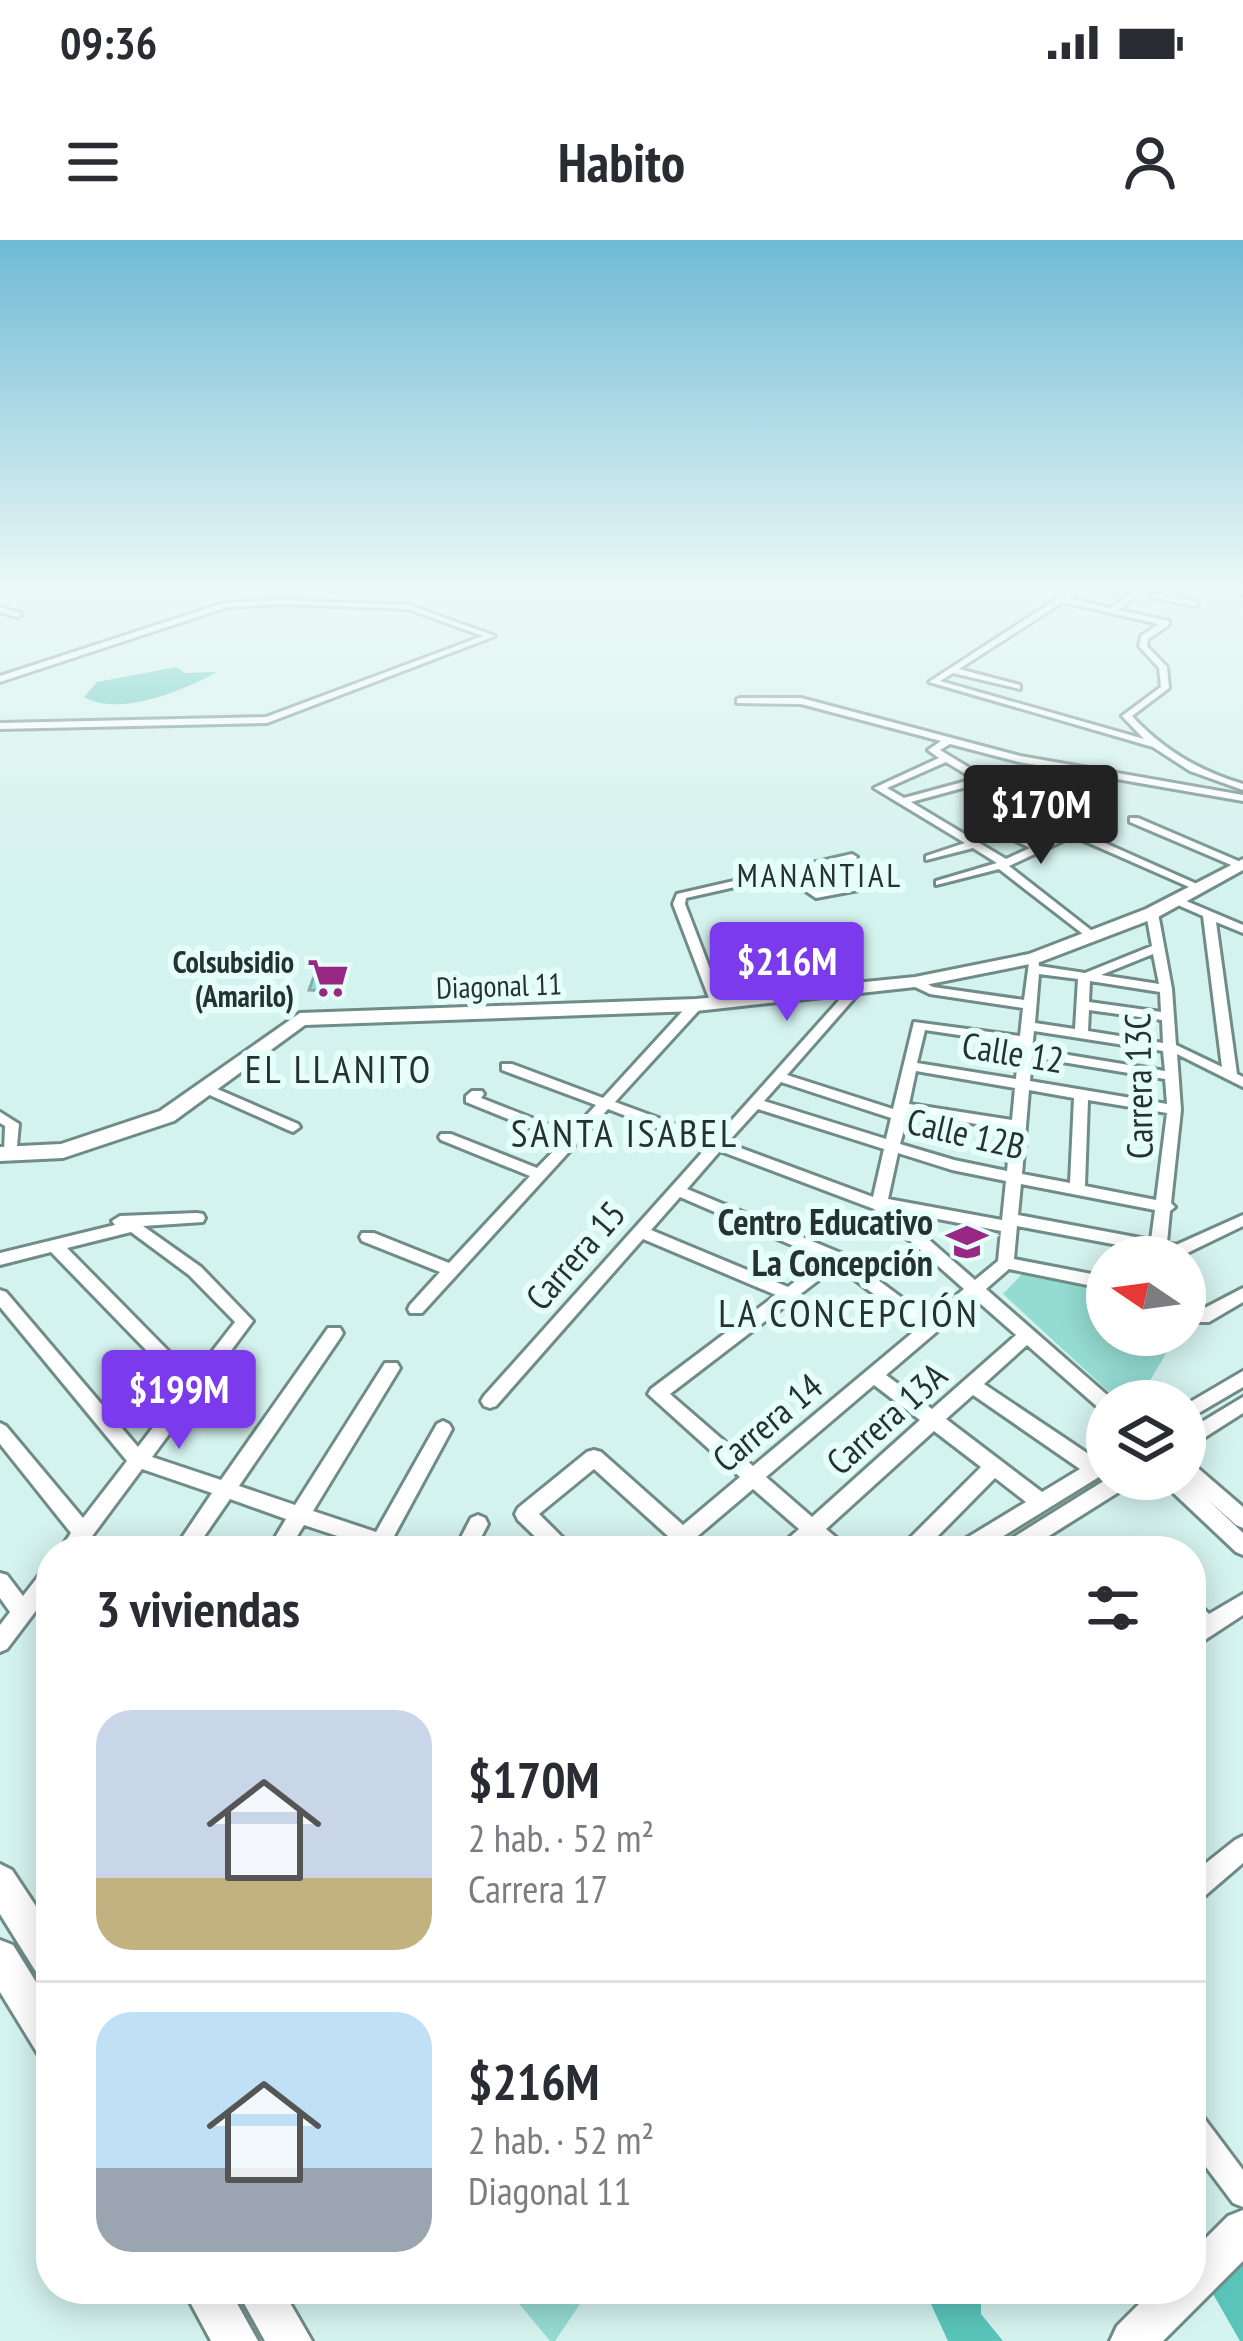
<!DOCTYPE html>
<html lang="es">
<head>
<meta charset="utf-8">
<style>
	body { margin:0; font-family:"PT Sans Narrow",sans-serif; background:#f2f2f3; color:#2b2b33; height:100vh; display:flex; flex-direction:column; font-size:45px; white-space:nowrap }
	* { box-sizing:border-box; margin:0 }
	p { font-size:39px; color:#7c7c81 }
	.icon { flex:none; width:66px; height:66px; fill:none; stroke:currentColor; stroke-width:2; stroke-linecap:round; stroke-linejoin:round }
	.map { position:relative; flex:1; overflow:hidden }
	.details { position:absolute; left:36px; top:1296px; width:1170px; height:768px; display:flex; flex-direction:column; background:#fff; border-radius:48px; box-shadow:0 6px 30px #0003 }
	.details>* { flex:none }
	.needle { width:78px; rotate:283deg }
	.buttons { position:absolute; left:1086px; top:996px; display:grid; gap:24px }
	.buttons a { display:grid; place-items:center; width:120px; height:120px; border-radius:50%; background:#fff; box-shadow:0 6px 30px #0003; font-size:60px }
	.price { position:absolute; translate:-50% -102px; padding:0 27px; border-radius:12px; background:#7c3aed; color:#fff; font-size:39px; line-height:78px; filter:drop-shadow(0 3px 6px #0008) }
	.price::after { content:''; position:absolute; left:50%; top:72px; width:36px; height:27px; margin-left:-18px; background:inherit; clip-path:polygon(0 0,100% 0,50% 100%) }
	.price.current { background:#222; color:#fff }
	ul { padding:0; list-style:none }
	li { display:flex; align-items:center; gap:36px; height:300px; padding:0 60px }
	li+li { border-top:3px solid #e1e1e2 }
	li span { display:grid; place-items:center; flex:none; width:336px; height:240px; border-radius:36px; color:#555 }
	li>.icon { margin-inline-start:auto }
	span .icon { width:144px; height:144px; fill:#fffc; stroke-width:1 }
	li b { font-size:51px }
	h2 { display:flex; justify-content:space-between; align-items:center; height:144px; padding:0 60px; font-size:51px }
	.status { display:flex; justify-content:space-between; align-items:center; height:84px; padding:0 60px; background:#fff; direction:ltr }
	.status svg { height:33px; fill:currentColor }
	header { display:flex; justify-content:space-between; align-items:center; height:156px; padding:0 60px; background:#fff; font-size:54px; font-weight:700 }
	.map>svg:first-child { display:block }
	.green { fill:#94dbd2 }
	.forest { fill:#5ac4ba }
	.water { fill:#59c4b9 }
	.building { fill:#7ee7db; stroke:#8da9a6; stroke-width:3 }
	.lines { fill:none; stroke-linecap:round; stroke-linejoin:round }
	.street-casing { stroke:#708c88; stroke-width:6 }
	.secondary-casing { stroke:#708c88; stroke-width:6 }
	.street { fill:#fff; fill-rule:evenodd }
	.secondary { fill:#fff; fill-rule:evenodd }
	.labels { text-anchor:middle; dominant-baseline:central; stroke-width:12; stroke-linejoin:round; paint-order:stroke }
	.far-poi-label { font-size:30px; font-weight:bold; fill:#263230; stroke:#e6fefa; text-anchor:end }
	.far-street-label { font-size:30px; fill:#263230; stroke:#e6fefa }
	.far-neighbourhood-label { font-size:33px; letter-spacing:3px; fill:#263230; stroke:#e6fefa }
	.street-label { font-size:36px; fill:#263230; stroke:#e6fefa }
	.poi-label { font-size:36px; font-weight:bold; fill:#263230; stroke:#e6fefa; text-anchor:end }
	.neighbourhood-label { font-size:39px; letter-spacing:3px; fill:#263230; stroke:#e6fefa }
</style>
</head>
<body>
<div class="status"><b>09:36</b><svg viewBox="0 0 49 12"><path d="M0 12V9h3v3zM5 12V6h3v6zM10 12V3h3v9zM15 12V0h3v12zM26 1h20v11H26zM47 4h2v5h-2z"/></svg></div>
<header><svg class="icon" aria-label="menu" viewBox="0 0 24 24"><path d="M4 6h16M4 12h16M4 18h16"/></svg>Habito<svg class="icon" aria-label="person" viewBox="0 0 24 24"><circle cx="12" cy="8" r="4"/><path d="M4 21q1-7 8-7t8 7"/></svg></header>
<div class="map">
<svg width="1243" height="2101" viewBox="0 0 1243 2101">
	<rect width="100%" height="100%" fill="#d4f2ee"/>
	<path class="green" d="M 1023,1033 L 1107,1052 L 1107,1095 L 1177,1095 L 1138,1161 L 1119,1161 L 1003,1054 Z
		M 507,2049 L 572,2049 L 582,2061 L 555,2101 L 550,2101 Z"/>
	<path class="forest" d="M 1243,2020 L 1243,2101 L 1240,2101 L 1209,2047 Z
		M 924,2049 L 981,2049 L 981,2074 L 1003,2101 L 948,2101 Z"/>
	<path class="water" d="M 176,427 L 185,433 L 217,432 C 183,451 119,477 84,457 L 97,442 Z"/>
	<path class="building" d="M 318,726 L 349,727 L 335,751 L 309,750 Z"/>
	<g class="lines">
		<g class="street-casing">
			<path id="street" d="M 1069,351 L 1078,351 L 1068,358 L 1111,368 L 1135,351 L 1141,351 L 1119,370 L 1169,381 L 1169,385 L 1148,399 L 1147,406 L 1167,427 L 1169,448 L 1132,476 C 1163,510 1199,531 1243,544 L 1243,550 L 1190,531 L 1153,507 L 929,442 ZM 1063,362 L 1159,384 L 1141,396 L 1139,406 L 1159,428 L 1161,447 L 1122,476 L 1144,499 L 940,441 L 953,433 L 1020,449 L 1020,445 L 959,429 Z
				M 1231,351 L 1243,351 L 1243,354 L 1232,353 Z
				M 1154,353 L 1197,362 L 1198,364 L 1194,366 L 1151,357 Z
				M 282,360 L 409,365 L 495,396 L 267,483 L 0,489 L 0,483 L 266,477 L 483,396 L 408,369 L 282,364 L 228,367 L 0,442 L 0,436 L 224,363 Z
				M 0,367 L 20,373 L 21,375 L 17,377 L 0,372 Z
				M 740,458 L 801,458 L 1020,516 L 1243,555 L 1243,561 L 1019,522 L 950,504 L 940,510 L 1060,583 L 1206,648 L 1196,650 L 1073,596 L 1009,626 L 1096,694 L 1096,700 L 1092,701 L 999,629 L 936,645 L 936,641 L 997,623 L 973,608 L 926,620 L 926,616 L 965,603 L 874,548 L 939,518 L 928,510 L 941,501 L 801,464 L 737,463 L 737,459 ZM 946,522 L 974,539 L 904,558 L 887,548 ZM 981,543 L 1052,587 L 1064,593 L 1039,604 L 992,581 L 984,581 L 984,585 L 1030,608 L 1006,619 L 911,562 Z
				M 1130,578 L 1138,578 L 1243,623 L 1243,630 L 1130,582 Z
				M 852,614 L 857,617 L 856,619 L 795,633 L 818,651 L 881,640 L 887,643 L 885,645 L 816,658 L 784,636 L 686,658 L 685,664 L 723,763 L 717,767 L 712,766 L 673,664 L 677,654 Z
				M 1171,658 L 1179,658 L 1243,685 L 1243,693 L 1216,682 L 1237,834 L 1243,837 L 1243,847 L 1177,814 L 1181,870 L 1171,963 L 1175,967 L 1170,971 L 1167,1003 L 1176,1005 L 1243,975 L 1243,986 L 1183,1015 L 1149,1017 L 1150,1011 L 1017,986 L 1014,1019 L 1107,1037 L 1107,1049 L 1009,1029 L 986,1049 L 1114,1161 L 1107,1161 L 1107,1172 L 1101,1170 L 1027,1105 L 984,1144 L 1096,1219 L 1107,1214 L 1107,1232 L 979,1311 L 952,1311 L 955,1305 L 1026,1262 L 995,1238 L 923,1311 L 900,1311 L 903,1305 L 981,1227 L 934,1191 L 826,1289 L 845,1305 L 848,1311 L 824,1311 L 813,1301 L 802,1311 L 778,1311 L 781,1305 L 799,1289 L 753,1249 L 680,1311 L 656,1311 L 669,1297 L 594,1229 L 539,1274 L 570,1305 L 573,1311 L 550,1311 L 518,1280 L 515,1274 L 518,1268 L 587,1212 L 594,1210 L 601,1212 L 683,1285 L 740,1237 L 648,1154 L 651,1149 L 776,1055 L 643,999 L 496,1166 L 490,1168 L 484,1166 L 481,1161 L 484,1156 L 707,907 L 608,869 L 422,1073 L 410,1073 L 408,1069 L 410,1065 L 440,1032 L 362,1001 L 360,997 L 362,993 L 374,993 L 449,1023 L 530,936 L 441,900 L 439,897 L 441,894 L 451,894 L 537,928 L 563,901 L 466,862 L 466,856 L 472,851 L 482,851 L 484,854 L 481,858 L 570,893 L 596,865 L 502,830 L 502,824 L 512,824 L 603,858 L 691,762 L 696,761 L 702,765 L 701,768 L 615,862 L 715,899 L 850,748 L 858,748 L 858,754 L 787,835 L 893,869 L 914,782 L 1020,796 L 1023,768 L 930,754 L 911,745 L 911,739 L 919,739 L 933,747 L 1024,760 L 1030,715 L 1038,715 L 1039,726 L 1085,733 L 1152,706 L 1146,673 L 1152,670 L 1158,673 L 1172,749 L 1176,805 L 1222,827 L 1203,676 L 1171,662 ZM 1153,714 L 1159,744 L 1101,735 ZM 1039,734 L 1078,739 L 1075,789 L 1035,783 ZM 1090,741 L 1160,752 L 1161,772 L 1089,762 ZM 1089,770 L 1162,780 L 1163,803 L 1088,791 ZM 925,790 L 1019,804 L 1016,839 L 917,823 ZM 1034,791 L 1163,811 L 1165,831 L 1032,809 ZM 1032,817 L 1165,839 L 1167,864 L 1030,841 ZM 916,831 L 1015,848 L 1012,880 L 909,864 ZM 781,842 L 891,878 L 886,899 L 764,861 ZM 1029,850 L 1074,858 L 1070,943 L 1022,934 ZM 1088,860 L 1167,873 L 1156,960 L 1085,946 ZM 758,869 L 884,909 L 873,957 L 727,903 ZM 907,872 L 1011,890 L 1007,931 L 954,920 L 900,904 L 908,876 ZM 720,911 L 874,969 L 964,1049 L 929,1078 L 843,1014 L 687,949 ZM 898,913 L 952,930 L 1006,941 L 1002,980 L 888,959 ZM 1021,944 L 1155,970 L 1151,1000 L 1018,975 ZM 680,957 L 824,1019 L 788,1047 L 651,990 ZM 896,971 L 1001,991 L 998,1021 L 975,1040 ZM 837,1026 L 918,1088 L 753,1226 L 670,1154 ZM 975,1059 L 1016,1095 L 932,1169 L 886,1135 ZM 874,1145 L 920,1180 L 812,1277 L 766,1237 ZM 973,1155 L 1080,1229 L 1042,1252 L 946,1179 Z
				M 208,845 L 298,884 L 300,887 L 293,892 L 288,890 L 203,852 L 203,846 Z
				M 0,872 L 19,884 L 16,917 L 6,917 L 4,914 L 5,886 L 0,883 Z
				M 197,973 L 203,974 L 205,978 L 203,982 L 143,986 L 201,1027 L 253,1081 L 152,1217 L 221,1240 L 328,1088 L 340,1088 L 343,1093 L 340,1098 L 239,1246 L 295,1265 L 385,1123 L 397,1123 L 400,1128 L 397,1133 L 313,1271 L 376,1292 L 437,1184 L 443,1181 L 449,1184 L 452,1189 L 393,1298 L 414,1305 L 417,1311 L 367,1311 L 368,1306 L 304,1285 L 288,1311 L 267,1311 L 286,1279 L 230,1259 L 194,1311 L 173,1311 L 212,1253 L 142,1229 L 81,1311 L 59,1311 L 71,1293 L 0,1204 L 0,1183 L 6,1186 L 83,1278 L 127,1221 L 0,1067 L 0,1050 L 6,1052 L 138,1207 L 183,1148 L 51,1012 L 0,1025 L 0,1013 L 115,985 L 112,981 L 120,976 ZM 131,992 L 189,1035 L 235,1082 L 193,1136 L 67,1008 Z
				M 1243,1048 L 1243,1062 L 1209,1082 L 1197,1082 L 1195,1077 L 1197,1072 Z
				M 1243,1131 L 1243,1147 L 1185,1181 L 1185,1165 Z
				M 1243,1157 L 1243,1173 L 1185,1210 L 1185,1192 Z
				M 1185,1221 L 1192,1223 L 1243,1267 L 1243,1288 L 1236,1285 L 1206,1258 L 1243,1293 L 1243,1315 L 1236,1312 L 1165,1245 L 1163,1239 L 1185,1239 Z
				M 1107,1239 L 1132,1239 L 1130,1245 L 1025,1311 L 998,1311 L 1001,1305 Z
				M 478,1275 L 485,1278 L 488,1284 L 474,1311 L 454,1311 L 471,1278 Z
				M 51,1326 L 51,1351 L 7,1409 L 0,1412 L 0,1385 L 10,1372 L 0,1358 L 0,1333 L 7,1335 L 23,1356 L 44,1329 Z
				M 1243,1354 L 1243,1375 L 1191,1409 L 1191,1360 L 1198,1363 L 1209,1374 Z
				M 1243,1596 L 1243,1623 L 1200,1660 L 1191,1663 L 1191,1635 L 1235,1600 Z
				M 1191,1870 L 1201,1874 L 1243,1930 L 1243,1967 L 1233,1963 L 1191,1907 Z"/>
		</g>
		<g class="secondary-casing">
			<path id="secondary" d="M 1243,619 L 1243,630 L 1158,677 L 1040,722 L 915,747 L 696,771 L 305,785 L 174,881 L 63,918 L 0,921 L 0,907 L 61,904 L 160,871 L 300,773 L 696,759 L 915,737 L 1029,714 L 1146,669 Z
				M 0,1624 L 12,1630 L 51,1689 L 51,1740 L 38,1735 L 0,1674 Z
				M 0,1700 L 13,1705 L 51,1766 L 51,1820 L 38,1814 L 0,1752 Z
				M 1243,1970 L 1243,2021 L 1163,2101 L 1110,2101 L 1117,2086 L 1154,2049 L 1191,2049 L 1191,2013 L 1228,1976 Z
				M 183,2049 L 229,2049 L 258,2101 L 211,2101 Z
				M 236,2049 L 282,2049 L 312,2101 L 265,2101 Z"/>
		</g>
		<use href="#street" class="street"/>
		<use href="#secondary" class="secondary"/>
	</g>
	<linearGradient id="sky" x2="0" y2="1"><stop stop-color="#6fbad5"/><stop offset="0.54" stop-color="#ecf9f7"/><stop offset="1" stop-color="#ecf9f7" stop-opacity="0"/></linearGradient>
	<rect width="1243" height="645" fill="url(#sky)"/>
	<defs>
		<g id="supermarket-bare" transform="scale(3.24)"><path d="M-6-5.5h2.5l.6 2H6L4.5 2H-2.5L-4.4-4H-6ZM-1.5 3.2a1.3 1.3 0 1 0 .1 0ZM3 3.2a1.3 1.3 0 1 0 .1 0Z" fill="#992784" stroke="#e6fefa" stroke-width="2.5" paint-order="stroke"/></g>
		<g id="school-bare" transform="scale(3.24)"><path d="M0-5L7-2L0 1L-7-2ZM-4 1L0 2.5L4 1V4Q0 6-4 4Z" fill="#992784" stroke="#e6fefa" stroke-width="2.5" paint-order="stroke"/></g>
	</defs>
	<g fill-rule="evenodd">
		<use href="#supermarket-bare" x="328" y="738"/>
		<use href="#school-bare" x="967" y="1002"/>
	</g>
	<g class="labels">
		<g class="far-poi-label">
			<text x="294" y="721">Colsubsidio<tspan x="294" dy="34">(Amarilo)</tspan></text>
		</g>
		<g class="far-street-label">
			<text transform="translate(499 745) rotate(-2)">Diagonal 11</text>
		</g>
		<g class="far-neighbourhood-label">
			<text x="820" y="634">MANANTIAL</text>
		</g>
		<g class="street-label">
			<text transform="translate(1013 812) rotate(9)">Calle 12</text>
			<text transform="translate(1138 846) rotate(-91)">Carrera 13C</text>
			<text transform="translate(966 893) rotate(13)">Calle 12B</text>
			<text transform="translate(575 1015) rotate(-49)">Carrera 15</text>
			<text transform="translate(886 1178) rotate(-42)">Carrera 13A</text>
			<text transform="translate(767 1182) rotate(-40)">Carrera 14</text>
		</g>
		<g class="poi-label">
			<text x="933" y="981">Centro Educativo<tspan x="933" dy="41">La Concepción</tspan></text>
		</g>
		<g class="neighbourhood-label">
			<text x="339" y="828">EL LLANITO</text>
			<text x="625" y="892">SANTA ISABEL</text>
			<text x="849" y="1072">LA CONCEPCIÓN</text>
		</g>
	</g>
</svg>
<div class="buttons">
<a><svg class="needle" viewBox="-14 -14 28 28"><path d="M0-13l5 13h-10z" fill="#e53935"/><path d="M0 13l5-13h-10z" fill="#7c7c81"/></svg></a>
<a><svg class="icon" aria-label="layers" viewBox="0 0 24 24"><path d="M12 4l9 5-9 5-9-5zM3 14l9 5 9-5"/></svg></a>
</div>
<b class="price current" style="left:1041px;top:627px">$170M</b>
<b class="price" style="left:787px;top:784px">$216M</b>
<b class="price" style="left:179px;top:1212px">$199M</b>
<section class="details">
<h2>3 viviendas<svg class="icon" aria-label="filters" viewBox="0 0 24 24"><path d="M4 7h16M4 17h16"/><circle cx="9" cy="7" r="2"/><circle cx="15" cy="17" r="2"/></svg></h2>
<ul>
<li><span style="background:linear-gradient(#c9d6e8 70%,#c2b280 0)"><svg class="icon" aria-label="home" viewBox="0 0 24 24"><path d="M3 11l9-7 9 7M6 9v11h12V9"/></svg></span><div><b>$170M</b><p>2 hab. · 52 m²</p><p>Carrera 17</p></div></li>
<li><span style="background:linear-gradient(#bfe0f5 65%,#9aa5b1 0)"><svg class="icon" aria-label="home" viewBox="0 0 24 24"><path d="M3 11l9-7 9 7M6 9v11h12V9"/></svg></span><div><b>$216M</b><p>2 hab. · 52 m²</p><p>Diagonal 11</p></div></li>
</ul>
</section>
</div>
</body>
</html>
